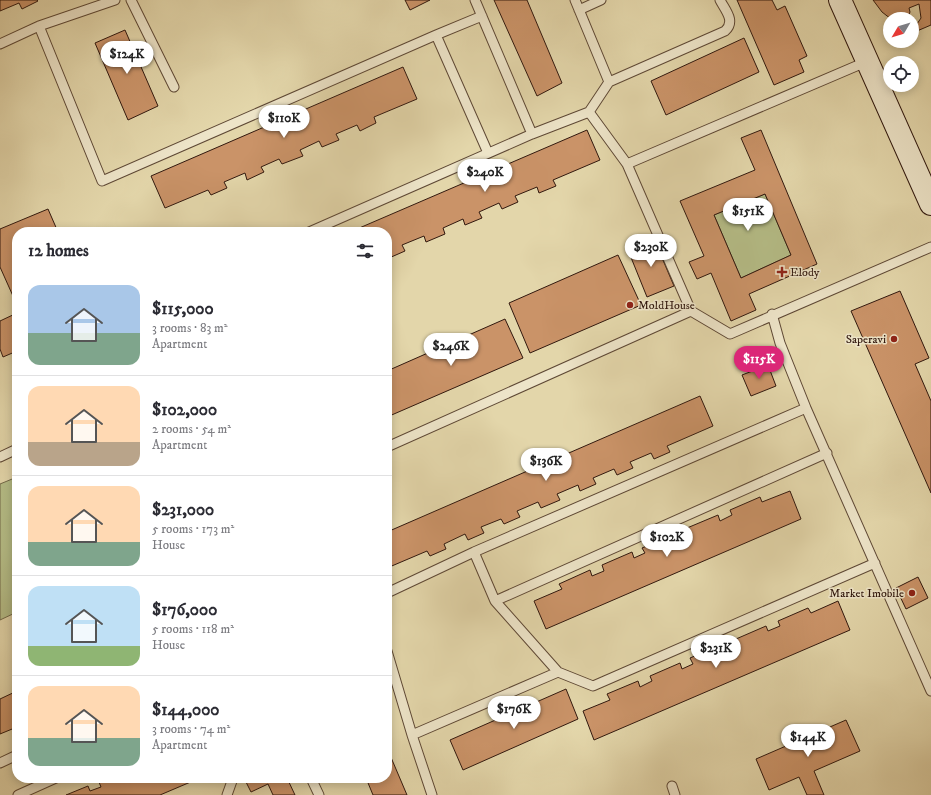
<!DOCTYPE html>
<html lang="en">
<head>
<meta charset="utf-8">
<style>
	body { margin:0; font-family:"IM FELL DW Pica",serif; background:#f2f2f3; color:#2b2b33; height:100vh; display:flex; flex-direction:column; font-size:15px; white-space:nowrap }
	* { box-sizing:border-box; margin:0 }
	p { font-size:13px; color:#7c7c81 }
	.icon { flex:none; width:22px; height:22px; fill:none; stroke:currentColor; stroke-width:2; stroke-linecap:round; stroke-linejoin:round }
	.map { position:relative; flex:1; overflow:hidden }
	.sheet { position:absolute; left:12px; top:227px; width:380px; height:556px; display:flex; flex-direction:column; background:#fff; border-radius:16px; box-shadow:0 2px 10px #0003 }
	.sheet>* { flex:none }
	.needle { width:26px; rotate:232deg }
	.controls { position:absolute; left:883px; top:12px; display:grid; gap:8px }
	.controls a { display:grid; place-items:center; width:36px; height:36px; border-radius:50%; background:#fff; box-shadow:0 2px 10px #0003; font-size:20px }
	.price { position:absolute; translate:-50% -34px; padding:0 9px; border-radius:14px; background:#fff; color:#222; font-size:13px; line-height:26px; filter:drop-shadow(0 1px 2px #0008) }
	.price::after { content:''; position:absolute; left:50%; top:24px; width:12px; height:9px; margin-left:-6px; background:inherit; clip-path:polygon(0 0,100% 0,50% 100%) }
	.price.selected { background:#db2777; color:#fff }
	ul { padding:0; list-style:none }
	li { display:flex; align-items:center; gap:12px; height:100px; padding:0 16px }
	li+li { border-top:1px solid #e1e1e2 }
	li span { display:grid; place-items:center; flex:none; width:112px; height:80px; border-radius:12px; color:#555 }
	li>.icon { margin-inline-start:auto }
	span .icon { width:48px; height:48px; fill:#fffc; stroke-width:1 }
	li b { font-size:17px }
	h2 { display:flex; justify-content:space-between; align-items:center; height:48px; padding:0 16px; font-size:17px }
	.map>svg:first-child { display:block }
	.green { fill:#b5bd87; stroke:#736a4a }
	.building { fill:#ca9368; stroke:#31180e; fill-rule:evenodd }
	.lines { fill:none; stroke-linecap:round; stroke-linejoin:round }
	.lane-casing { stroke:#5e4835; stroke-width:11 }
	.secondary-casing { stroke:#31180e; stroke-width:24 }
	.lane { stroke:#ede4c8; stroke-width:9 }
	.secondary { stroke:#ede4c8; stroke-width:22 }
	.poi-dot { fill:#8f2418; stroke:#ede4c8; stroke-width:1.5 }
	.labels { text-anchor:middle; dominant-baseline:central; stroke-width:3; stroke-linejoin:round; paint-order:stroke }
	.poi-label { font-size:12px; fill:#31180e; stroke:#ede4c8; text-anchor:start }
</style>
</head>
<body>
<div class="map">
<svg width="931" height="795" viewBox="0 0 931 795">
	<rect width="100%" height="100%" fill="#e3d6aa"/>
	<filter id="stains"><feTurbulence type="fractalNoise" baseFrequency=".005" numOctaves="4"/><feColorMatrix values="0 0 0 0 .2 0 0 0 0 .09 0 0 0 0 .02 0 0 0 .5 -.17"/></filter>
	<radialGradient id="worn" r=".72"><stop offset=".6" stop-color="#630" stop-opacity="0"/><stop offset="1" stop-color="#630" stop-opacity=".3"/></radialGradient>
	<path class="green" d="M 765,194 L 791,255 L 741,278 L 714,215 Z
		M 17,477 L 17,612 L 0,620 L 0,484 Z"/>
	<path class="building" d="M 0,0 L 37,0 L 38,1 L 22,9 L 19,3 L 0,11 Z
		M 405,0 L 430,0 L 410,10 Z
		M 494,0 L 527,0 L 562,83 L 537,96 Z
		M 737,0 L 772,0 L 777,10 L 785,6 L 807,56 L 799,60 L 804,72 L 774,85 Z
		M 873,0 L 931,0 L 931,25 L 917,31 L 915,27 L 921,18 L 919,4 L 909,8 L 910,12 L 907,19 L 891,19 L 882,12 Z
		M 125,30 L 158,106 L 128,120 L 95,43 Z
		M 744,38 L 759,72 L 666,115 L 651,81 Z
		M 403,67 L 417,99 L 374,117 L 376,123 L 360,131 L 357,125 L 336,134 L 339,140 L 322,147 L 319,141 L 300,150 L 303,156 L 282,164 L 279,159 L 261,167 L 264,172 L 247,180 L 245,173 L 224,182 L 227,188 L 211,195 L 208,190 L 165,208 L 151,176 Z
		M 587,130 L 600,160 L 553,180 L 556,186 L 539,193 L 537,187 L 515,196 L 518,202 L 502,209 L 499,203 L 479,212 L 482,218 L 465,225 L 463,219 L 443,228 L 445,234 L 426,242 L 424,236 L 402,245 L 405,251 L 389,258 L 387,254 L 387,232 L 350,232 Z
		M 761,130 L 817,264 L 749,294 L 756,310 L 731,321 L 711,273 L 697,279 L 689,262 L 704,256 L 680,201 L 755,170 L 741,138 ZM 765,194 L 791,255 L 741,278 L 714,215 Z
		M 48,209 L 58,232 L 17,232 L 17,260 L 16,260 L 17,263 L 17,305 L 0,267 L 0,229 Z
		M 654,239 L 674,286 L 647,297 L 628,250 Z
		M 618,255 L 641,305 L 530,353 L 509,303 Z
		M 900,291 L 929,358 L 915,364 L 931,401 L 931,493 L 851,311 Z
		M 17,313 L 17,351 L 3,357 L 0,349 L 0,321 Z
		M 505,319 L 523,358 L 387,417 L 387,371 Z
		M 768,365 L 776,386 L 751,396 L 742,375 Z
		M 700,396 L 713,426 L 667,446 L 670,452 L 654,459 L 651,453 L 630,462 L 633,468 L 617,475 L 614,469 L 593,478 L 596,484 L 580,491 L 578,485 L 557,494 L 560,500 L 541,508 L 538,502 L 517,511 L 520,517 L 504,524 L 501,519 L 481,527 L 484,533 L 468,540 L 465,534 L 444,544 L 446,549 L 430,556 L 427,551 L 387,568 L 387,532 Z
		M 790,491 L 801,519 L 546,629 L 534,601 L 562,589 L 559,584 L 590,570 L 592,576 L 604,571 L 602,565 L 632,552 L 634,558 L 645,553 L 642,548 L 677,533 L 679,538 L 690,534 L 687,528 L 718,515 L 720,521 L 732,515 L 730,510 L 760,497 L 762,502 Z
		M 918,577 L 928,598 L 906,609 L 896,588 Z
		M 838,601 L 850,630 L 594,740 L 583,711 L 610,700 L 607,694 L 638,681 L 640,687 L 652,681 L 650,676 L 680,663 L 682,669 L 693,664 L 690,658 L 725,643 L 727,649 L 738,644 L 736,639 L 766,626 L 768,631 L 780,626 L 778,621 L 808,608 L 811,613 Z
		M 566,689 L 578,719 L 463,770 L 450,740 Z
		M 17,691 L 17,727 L 0,734 L 0,699 Z
		M 846,720 L 860,751 L 814,771 L 824,795 L 807,795 L 799,777 L 769,790 L 756,759 Z
		M 387,748 L 407,795 L 373,795 L 366,778 L 387,778 Z
		M 107,778 L 200,778 L 160,795 L 66,795 L 88,786 L 90,791 L 101,787 L 99,782 Z
		M 244,778 L 287,778 L 295,795 L 273,795 L 268,784 L 251,792 Z"/>
	<g class="lines">
		<g class="lane-casing">
			<path id="lane" d="M 131,0 L 174,87
				M 475,0 L 532,134
				M 579,10 L 601,0
				M 39,26 L 102,181 L 436,35 L 482,16
				M 436,35 L 488,153
				M 0,44 L 39,26 L 115,0
				M 609,82 L 725,31 C 736,21 725,10 720,0
				M 589,112 L 627,164 L 691,311
				M 627,164 L 868,61
				M 309,232 L 532,134 L 589,112 L 609,82 L 575,0
				M 772,314 L 780,343 L 806,408 L 931,691
				M 387,447 L 691,311 L 730,334 L 931,247
				M 0,457 L 17,449
				M 474,552 L 495,601 L 827,453
				M 387,593 L 474,552 L 806,408
				M 495,601 L 558,672 L 593,686 L 875,563
				M 387,651 L 412,735 L 432,795
				M 412,735 L 558,672
				M 0,763 L 17,755
				M 311,778 L 319,795
				M 672,786 L 675,795
				M 18,795 L 56,778
				M 227,795 L 232,781 L 231,778"/>
		</g>
		<g class="secondary-casing">
			<path id="secondary" d="M 840,0 L 931,204"/>
		</g>
		<use href="#lane" class="lane"/>
		<use href="#secondary" class="secondary"/>
	</g>
	<g class="poi-dot">
		<path d="M780 266h4v4h4v4h-4v4h-4v-4h-4v-4h4z"/>
		<circle cx="630" cy="305" r="4"/>
		<circle cx="894" cy="339" r="4"/>
		<circle cx="912" cy="593" r="4"/>
	</g>
	<g class="labels">
		<g class="poi-label">
			<text x="790" y="272">Elody</text>
			<text x="638" y="305">MoldHouse</text>
			<text x="886" y="339" text-anchor="end">Saperavi</text>
			<text x="904" y="593" text-anchor="end">Market Imobile</text>
		</g>
	</g>
	<rect width="100%" height="100%" filter="url(#stains)"/>
	<rect width="100%" height="100%" fill="url(#worn)"/>
</svg>
<div class="controls">
<a><svg class="needle" viewBox="-14 -14 28 28"><path d="M0-13l5 13h-10z" fill="#e53935"/><path d="M0 13l5-13h-10z" fill="#7c7c81"/></svg></a>
<a><svg class="icon" aria-label="locate" viewBox="0 0 24 24"><circle cx="12" cy="12" r="6"/><path d="M12 2v4M12 18v4M2 12h4M18 12h4"/></svg></a>
</div>
<b class="price" style="left:127px;top:75px">$124K</b>
<b class="price" style="left:284px;top:139px">$110K</b>
<b class="price" style="left:485px;top:193px">$240K</b>
<b class="price" style="left:748px;top:232px">$151K</b>
<b class="price" style="left:651px;top:268px">$230K</b>
<b class="price" style="left:451px;top:367px">$246K</b>
<b class="price selected" style="left:759px;top:380px">$115K</b>
<b class="price" style="left:546px;top:482px">$136K</b>
<b class="price" style="left:667px;top:558px">$102K</b>
<b class="price" style="left:716px;top:669px">$231K</b>
<b class="price" style="left:514px;top:730px">$176K</b>
<b class="price" style="left:808px;top:758px">$144K</b>
<section class="sheet">
<h2>12 homes<svg class="icon" aria-label="filters" viewBox="0 0 24 24"><path d="M4 7h16M4 17h16"/><circle cx="9" cy="7" r="2"/><circle cx="15" cy="17" r="2"/></svg></h2>
<ul>
<li><span style="background:linear-gradient(#a9c7e8 60%,#7fa58c 0)"><svg class="icon" aria-label="home" viewBox="0 0 24 24"><path d="M3 11l9-7 9 7M6 9v11h12V9"/></svg></span><div><b>$115,000</b><p>3 rooms · 83 m²</p><p>Apartment</p></div></li>
<li><span style="background:linear-gradient(#ffd9b3 70%,#b9a48a 0)"><svg class="icon" aria-label="home" viewBox="0 0 24 24"><path d="M3 11l9-7 9 7M6 9v11h12V9"/></svg></span><div><b>$102,000</b><p>2 rooms · 54 m²</p><p>Apartment</p></div></li>
<li><span style="background:linear-gradient(#ffd9b3 70%,#7fa58c 0)"><svg class="icon" aria-label="home" viewBox="0 0 24 24"><path d="M3 11l9-7 9 7M6 9v11h12V9"/></svg></span><div><b>$231,000</b><p>5 rooms · 173 m²</p><p>House</p></div></li>
<li><span style="background:linear-gradient(#bfe0f5 75%,#8fb573 0)"><svg class="icon" aria-label="home" viewBox="0 0 24 24"><path d="M3 11l9-7 9 7M6 9v11h12V9"/></svg></span><div><b>$176,000</b><p>5 rooms · 118 m²</p><p>House</p></div></li>
<li><span style="background:linear-gradient(#ffd9b3 65%,#7fa58c 0)"><svg class="icon" aria-label="home" viewBox="0 0 24 24"><path d="M3 11l9-7 9 7M6 9v11h12V9"/></svg></span><div><b>$144,000</b><p>3 rooms · 74 m²</p><p>Apartment</p></div></li>
</ul>
</section>
</div>
</body>
</html>
